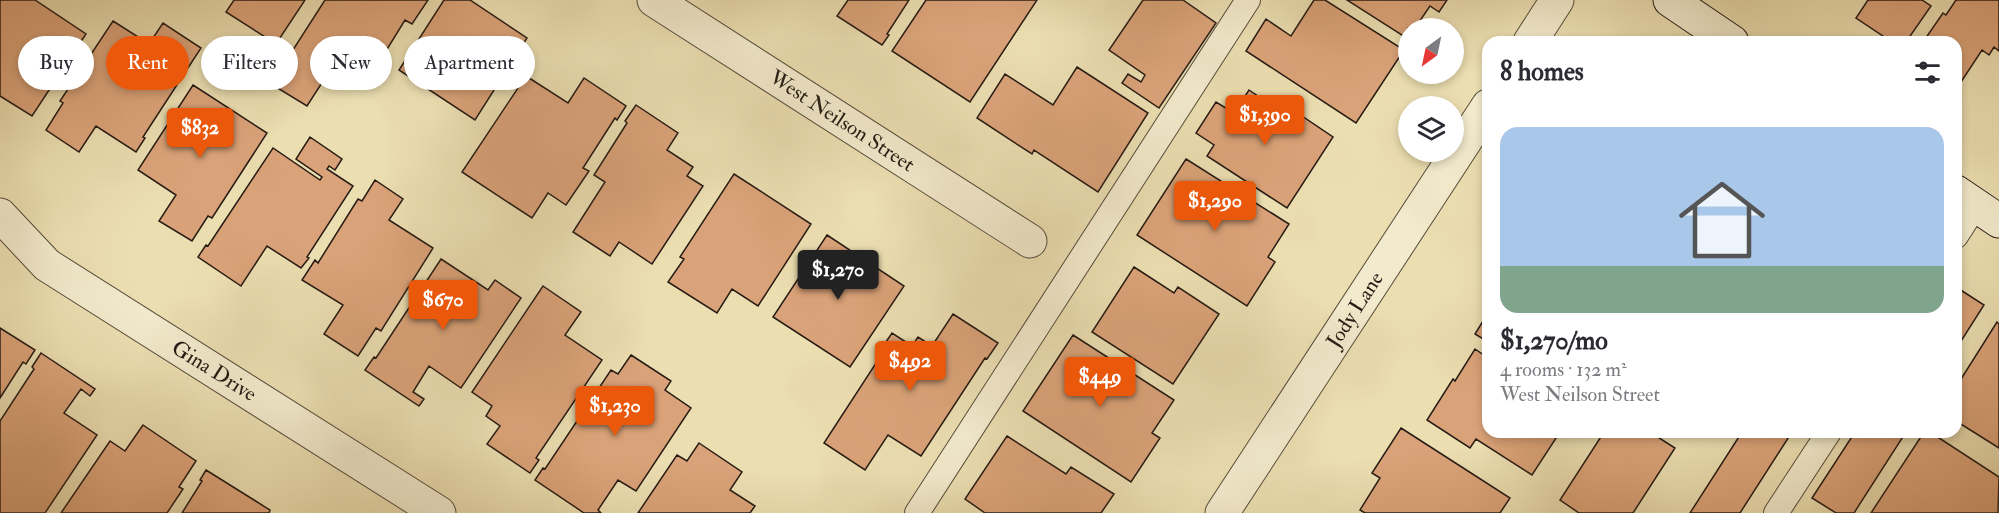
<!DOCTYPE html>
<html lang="en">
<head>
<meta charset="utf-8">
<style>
	body { margin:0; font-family:"IM FELL Double Pica",serif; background:#f2f2f3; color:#2b2b33; height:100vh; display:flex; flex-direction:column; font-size:22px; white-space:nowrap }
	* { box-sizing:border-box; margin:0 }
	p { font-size:20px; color:#7c7c81 }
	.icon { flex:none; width:33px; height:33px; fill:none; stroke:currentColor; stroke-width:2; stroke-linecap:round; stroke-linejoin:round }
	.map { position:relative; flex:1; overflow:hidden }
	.details { position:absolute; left:1482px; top:36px; width:480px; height:402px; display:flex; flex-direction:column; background:#fff; border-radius:18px; box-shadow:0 3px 9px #0003 }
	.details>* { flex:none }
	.banner { position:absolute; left:18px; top:36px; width:570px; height:54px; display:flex; gap:12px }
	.needle { width:39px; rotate:213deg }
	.fabs { position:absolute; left:1398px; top:18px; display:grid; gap:12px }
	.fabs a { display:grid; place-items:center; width:66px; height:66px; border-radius:50%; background:#fff; box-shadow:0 3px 9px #0003; font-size:30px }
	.price { position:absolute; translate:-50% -51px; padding:0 14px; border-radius:6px; background:#ea580c; color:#fff; font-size:20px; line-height:39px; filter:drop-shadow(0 2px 3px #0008) }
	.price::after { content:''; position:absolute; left:50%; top:36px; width:18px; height:14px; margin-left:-9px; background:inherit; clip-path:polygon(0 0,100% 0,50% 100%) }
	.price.selected { background:#222; color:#fff }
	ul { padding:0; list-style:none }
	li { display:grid; align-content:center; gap:12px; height:318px; padding:0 18px }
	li+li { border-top:2px solid #e1e1e2 }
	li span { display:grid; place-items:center; height:186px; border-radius:18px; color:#555 }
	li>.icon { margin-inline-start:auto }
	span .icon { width:108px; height:108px; fill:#fffc; stroke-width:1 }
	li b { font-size:26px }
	h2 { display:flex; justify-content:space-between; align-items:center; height:72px; padding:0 18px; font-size:26px }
	.tag { padding:0 21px; border-radius:27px; background:#fff; box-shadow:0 3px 9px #0003; font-size:21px; line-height:54px }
	.tag.selected { background:#ea580c; color:#fff }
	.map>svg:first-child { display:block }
	.building { fill:#daa278; stroke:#261b14; stroke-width:1.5 }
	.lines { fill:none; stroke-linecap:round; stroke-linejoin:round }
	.lane-casing { stroke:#574c3b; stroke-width:26 }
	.street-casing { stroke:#574c3b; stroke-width:35 }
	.secondary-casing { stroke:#261b14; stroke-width:35 }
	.lane { stroke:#f2eacc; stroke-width:24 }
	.street { stroke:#f2eacc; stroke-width:33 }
	.secondary { stroke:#f2eacc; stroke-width:33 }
	.labels { text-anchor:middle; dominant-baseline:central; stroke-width:4.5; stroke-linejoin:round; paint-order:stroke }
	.street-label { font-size:21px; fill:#261b14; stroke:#f2eacc }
</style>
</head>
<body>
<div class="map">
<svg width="1999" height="513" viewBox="0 0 1999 513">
	<rect width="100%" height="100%" fill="#ebdeb1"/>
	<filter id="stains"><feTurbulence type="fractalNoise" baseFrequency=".00333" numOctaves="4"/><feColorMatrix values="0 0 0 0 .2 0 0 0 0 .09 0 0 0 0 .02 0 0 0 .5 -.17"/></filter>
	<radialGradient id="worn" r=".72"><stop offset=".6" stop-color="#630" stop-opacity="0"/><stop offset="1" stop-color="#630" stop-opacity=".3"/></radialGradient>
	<path class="building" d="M 0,0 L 35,0 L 86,34 L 32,116 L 0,96 Z
		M 234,0 L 305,0 L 276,44 L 226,12 Z
		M 325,0 L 428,0 L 412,24 L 405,20 L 381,59 L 386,62 L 377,76 L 372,72 L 366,81 L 336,61 L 307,106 L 271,84 Z
		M 444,0 L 470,0 L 527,38 L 475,120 L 399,70 Z
		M 848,0 L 909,0 L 887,34 L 889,35 L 882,45 L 837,16 Z
		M 926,0 L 1037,0 L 970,102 L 892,51 Z
		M 1143,0 L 1183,0 L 1216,23 L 1159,108 L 1122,83 L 1128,74 L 1141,82 L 1145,75 L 1109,50 Z
		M 1314,0 L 1325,0 L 1404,50 L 1356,123 L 1246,51 L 1266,19 L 1291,36 Z
		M 1347,0 L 1447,0 L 1439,12 L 1430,6 L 1415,28 L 1408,28 L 1408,39 Z
		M 1868,0 L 1922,0 L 1931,6 L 1906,42 L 1892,42 L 1856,18 Z
		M 1956,0 L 1999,0 L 1999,51 L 1994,47 L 1989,55 L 1982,50 L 1961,82 L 1956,79 L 1956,42 L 1923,42 L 1943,13 L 1946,15 Z
		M 113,21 L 149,44 L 163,23 L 201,48 L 143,137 L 145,138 L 136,152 L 96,126 L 79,152 L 46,130 L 63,103 L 60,101 Z
		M 1077,67 L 1148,113 L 1098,192 L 1034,150 L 1032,154 L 977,118 L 1005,74 L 1053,105 Z
		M 526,76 L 568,103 L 584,78 L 626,106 L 617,120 L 615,118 L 583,168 L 589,171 L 566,205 L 548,193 L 532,218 L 462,172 Z
		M 193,85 L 267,133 L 212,218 L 208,216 L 192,241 L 159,221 L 176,195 L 138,170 Z
		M 1249,90 L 1289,117 L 1293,110 L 1333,137 L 1287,208 L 1207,156 L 1214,145 L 1196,133 L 1216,102 L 1234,113 Z
		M 636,105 L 678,133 L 667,150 L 693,167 L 687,176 L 703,186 L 652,264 L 619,242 L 610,256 L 573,232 L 605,182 L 594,175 L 627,123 L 625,121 Z
		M 310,137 L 342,159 L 335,170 L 329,166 L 327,169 L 353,186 L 307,257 L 309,258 L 301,268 L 267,246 L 241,286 L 198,257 L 206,245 L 208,246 L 273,148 L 320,180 L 322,177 L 296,159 Z
		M 1186,159 L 1289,224 L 1268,257 L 1275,262 L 1247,306 L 1137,235 Z
		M 734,174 L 811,224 L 758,306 L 732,289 L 717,313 L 668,282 L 684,259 L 680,257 Z
		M 375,180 L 403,199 L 389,220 L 433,248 L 381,331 L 376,328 L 358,356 L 324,334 L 343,305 L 302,280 L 315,260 L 318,263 L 358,199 L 362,201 Z
		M 827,235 L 904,286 L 850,367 L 773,317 Z
		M 441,259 L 488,290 L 495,280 L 521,298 L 461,388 L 429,366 L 413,392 L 424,399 L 419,406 L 365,370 L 374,357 L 376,358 Z
		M 1134,267 L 1174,293 L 1178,287 L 1219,314 L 1173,384 L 1092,332 Z
		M 543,286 L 581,312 L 565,335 L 602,360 L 536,458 L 539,460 L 530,473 L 487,444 L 500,426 L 486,416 L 492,406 L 472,392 Z
		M 1956,287 L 1984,305 L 1956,349 Z
		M 1488,313 L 1488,342 L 1475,334 Z
		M 953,314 L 998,343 L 987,359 L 985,358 L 921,456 L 888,435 L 865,470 L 824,443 L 882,354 L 879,352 L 892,333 L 912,346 L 918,337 L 932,346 Z
		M 1997,322 L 1999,324 L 1999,448 L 1956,421 L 1956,387 Z
		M 0,328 L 35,350 L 26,364 L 23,362 L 0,398 Z
		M 1073,335 L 1174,400 L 1152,433 L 1160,438 L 1131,482 L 1023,411 Z
		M 1475,349 L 1488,358 L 1488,432 L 1560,432 L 1532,475 L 1476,439 L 1470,448 L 1427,420 L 1453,379 L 1455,381 Z
		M 41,353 L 95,389 L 90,396 L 81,389 L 64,413 L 97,435 L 45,513 L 0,513 L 0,421 L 34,369 L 32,367 Z
		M 631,355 L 671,381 L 665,390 L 691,408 L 636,491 L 618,480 L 598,510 L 601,513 L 584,513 L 535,480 L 543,468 L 545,469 L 611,370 L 618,374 Z
		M 143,425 L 196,461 L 179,487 L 183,489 L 167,513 L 61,513 L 110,441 L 125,451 Z
		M 1401,428 L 1510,498 L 1500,513 L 1365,513 L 1360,510 L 1380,478 L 1372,473 Z
		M 1604,432 L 1650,432 L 1675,448 L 1633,513 L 1579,513 L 1560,500 Z
		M 1742,432 L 1792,432 L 1740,513 L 1690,513 Z
		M 1855,432 L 1906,432 L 1854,513 L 1836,513 L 1812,498 Z
		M 1924,432 L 1930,432 L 1999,477 L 1998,513 L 1871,513 Z
		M 1007,436 L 1066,474 L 1071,467 L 1114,494 L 1101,513 L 985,513 L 965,499 Z
		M 699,443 L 742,472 L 730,490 L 755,506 L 750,513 L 638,513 L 677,455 L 687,461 Z
		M 206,470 L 270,510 L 269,513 L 182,513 L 202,481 L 200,480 Z"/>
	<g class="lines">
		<g class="lane-casing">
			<path id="lane" d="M 1956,236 L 1976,205
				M 917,513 L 1248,0
				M 1776,513 L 1829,432"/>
		</g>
		<g class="street-casing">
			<path id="street" d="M 654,0 L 1030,241
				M 1530,42 L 1557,0
				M 0,215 L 47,265 L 439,513
				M 1222,513 L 1488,106"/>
		</g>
		<g class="secondary-casing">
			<path id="secondary" d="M 1670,0 L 1732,42
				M 1956,192 L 1999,221"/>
		</g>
		<use href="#lane" class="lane"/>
		<use href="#street" class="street"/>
		<use href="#secondary" class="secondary"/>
	</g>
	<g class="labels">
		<g class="street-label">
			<text transform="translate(842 121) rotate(33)">West Neilson Street</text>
			<text transform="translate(1355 310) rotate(-57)">Jody Lane</text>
			<text transform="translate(214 371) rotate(32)">Gina Drive</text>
		</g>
	</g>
	<rect width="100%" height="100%" filter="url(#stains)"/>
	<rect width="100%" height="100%" fill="url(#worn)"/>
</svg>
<div class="fabs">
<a><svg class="needle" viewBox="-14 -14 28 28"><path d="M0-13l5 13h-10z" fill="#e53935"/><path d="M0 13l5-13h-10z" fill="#7c7c81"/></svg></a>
<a><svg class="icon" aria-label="layers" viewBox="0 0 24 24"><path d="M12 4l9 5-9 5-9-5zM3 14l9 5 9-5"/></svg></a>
</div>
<b class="price" style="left:1265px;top:146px">$1,390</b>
<b class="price" style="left:200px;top:159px">$832</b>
<b class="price" style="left:1215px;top:232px">$1,290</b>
<b class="price selected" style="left:838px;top:301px">$1,270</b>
<b class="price" style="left:443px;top:331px">$670</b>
<b class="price" style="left:910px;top:392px">$492</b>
<b class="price" style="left:1100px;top:408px">$449</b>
<b class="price" style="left:615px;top:437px">$1,230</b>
<div class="banner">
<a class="tag">Buy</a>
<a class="tag selected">Rent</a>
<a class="tag">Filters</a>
<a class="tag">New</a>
<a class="tag">Apartment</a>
</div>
<section class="details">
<h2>8 homes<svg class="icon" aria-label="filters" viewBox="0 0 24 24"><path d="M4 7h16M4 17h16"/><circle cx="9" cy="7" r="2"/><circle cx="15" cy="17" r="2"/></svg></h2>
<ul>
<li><span style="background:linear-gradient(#a9c7e8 75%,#7fa58c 0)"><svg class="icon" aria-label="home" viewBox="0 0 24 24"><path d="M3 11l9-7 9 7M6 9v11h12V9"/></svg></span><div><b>$1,270/mo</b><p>4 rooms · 132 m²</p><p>West Neilson Street</p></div></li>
</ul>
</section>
</div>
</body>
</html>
